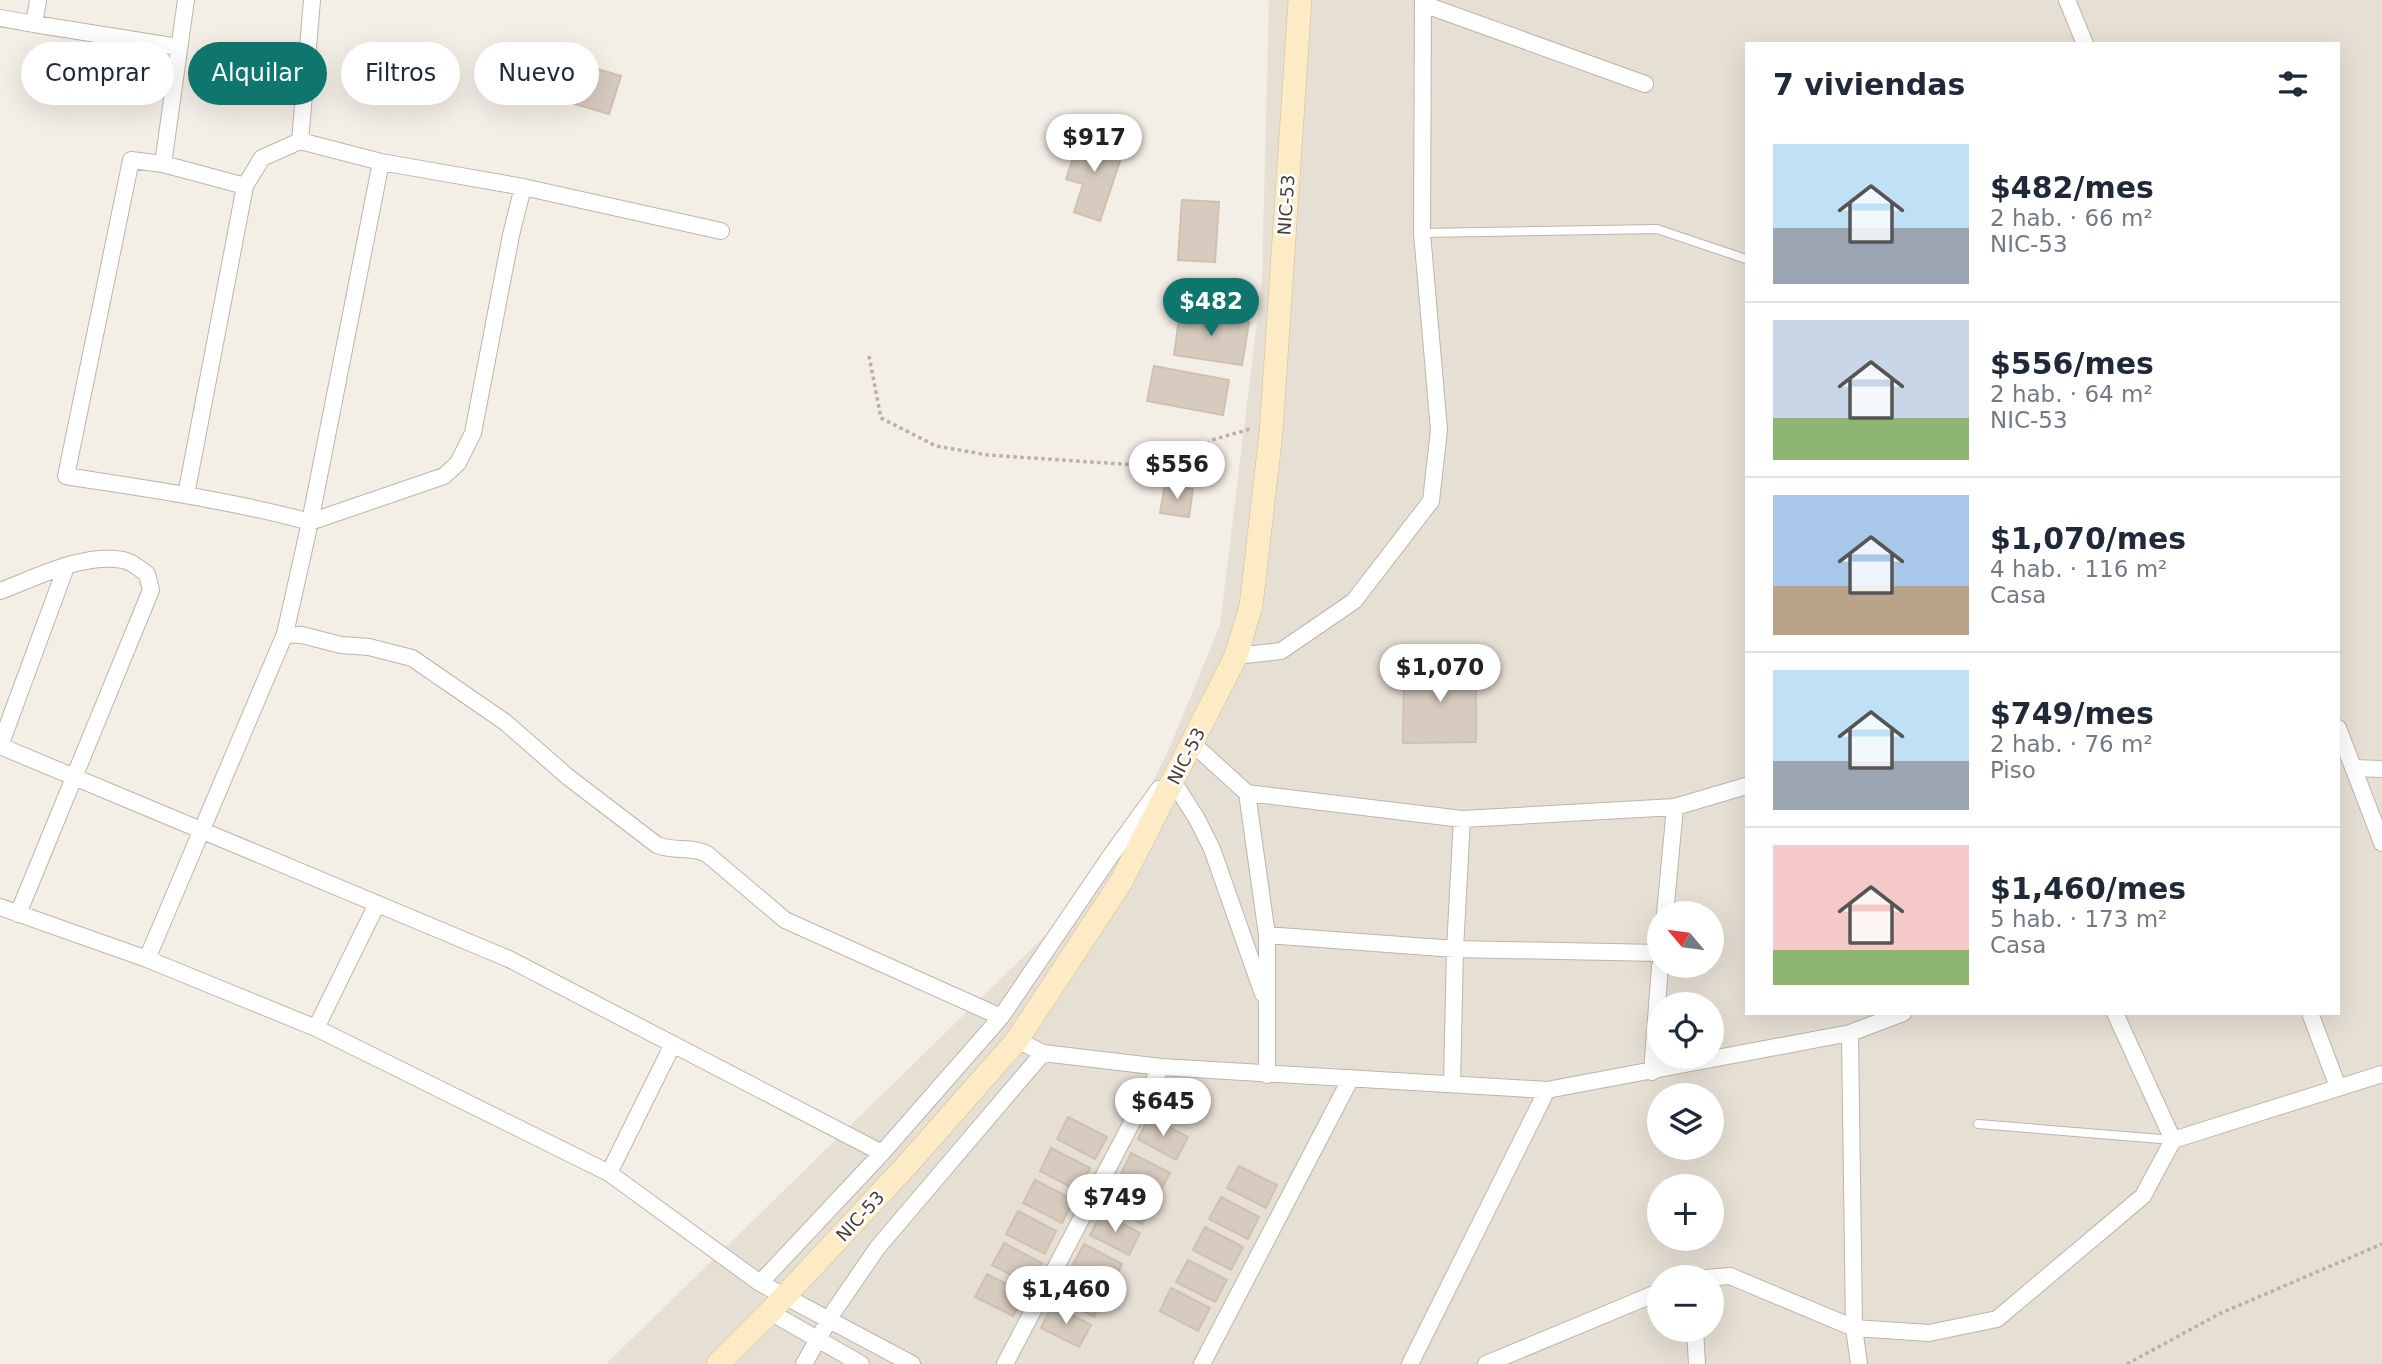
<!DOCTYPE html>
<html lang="es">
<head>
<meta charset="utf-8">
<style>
	body { margin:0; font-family:"DejaVu Sans",sans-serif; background:#f6f6f7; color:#1f2937; height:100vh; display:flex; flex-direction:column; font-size:26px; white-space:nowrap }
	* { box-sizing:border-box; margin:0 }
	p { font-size:23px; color:#747a83 }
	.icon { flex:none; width:38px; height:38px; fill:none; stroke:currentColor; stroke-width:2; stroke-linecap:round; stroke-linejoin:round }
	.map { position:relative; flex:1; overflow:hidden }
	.drawer { position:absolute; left:1745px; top:42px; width:595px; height:973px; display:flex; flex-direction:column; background:#fff; border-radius:0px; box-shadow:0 7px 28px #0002 }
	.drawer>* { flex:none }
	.banner { position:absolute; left:21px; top:42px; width:665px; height:63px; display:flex; gap:14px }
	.needle { width:46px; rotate:299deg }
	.controls { position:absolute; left:1647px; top:901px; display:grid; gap:14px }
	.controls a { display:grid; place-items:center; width:77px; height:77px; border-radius:50%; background:#fff; box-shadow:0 7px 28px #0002; font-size:35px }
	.price { position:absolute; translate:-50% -60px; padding:0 16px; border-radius:24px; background:#fff; color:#222; font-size:23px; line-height:46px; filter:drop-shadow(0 2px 4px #0008) }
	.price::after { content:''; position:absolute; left:50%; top:42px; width:21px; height:16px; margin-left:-10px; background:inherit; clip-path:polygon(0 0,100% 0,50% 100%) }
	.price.on { background:#0f766e; color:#fff }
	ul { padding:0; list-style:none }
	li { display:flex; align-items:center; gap:21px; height:175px; padding:0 28px }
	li+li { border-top:2px solid #e0e1e3 }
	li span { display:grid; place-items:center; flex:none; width:196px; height:140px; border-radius:0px; color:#555 }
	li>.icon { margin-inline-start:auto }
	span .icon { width:84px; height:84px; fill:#fffc; stroke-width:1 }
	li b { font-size:30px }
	h2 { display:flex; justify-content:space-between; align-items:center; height:84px; padding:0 28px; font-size:30px }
	.chip { padding:0 24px; border-radius:32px; background:#fff; box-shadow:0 7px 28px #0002; font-size:24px; line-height:63px }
	.chip.on { background:#0f766e; color:#fff }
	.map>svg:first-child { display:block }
	.residential { fill:#e6dfd4; fill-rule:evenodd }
	.building { fill:#d7cbbf; stroke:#cfc0af; stroke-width:2 }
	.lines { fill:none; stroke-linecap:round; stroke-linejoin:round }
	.service-casing { stroke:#beb5a9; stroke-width:10 }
	.minor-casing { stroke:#beb5a9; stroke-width:18 }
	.secondary-casing { stroke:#d2bd97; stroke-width:24 }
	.path { stroke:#bfaf9b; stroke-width:3.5; stroke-dasharray:3.5 3.5; stroke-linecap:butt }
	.service { stroke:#fff; stroke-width:8 }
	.minor { stroke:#fff; stroke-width:16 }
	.secondary { stroke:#fdebc6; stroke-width:23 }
	.labels { text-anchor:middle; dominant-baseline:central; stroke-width:5; stroke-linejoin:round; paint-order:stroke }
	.street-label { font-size:18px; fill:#453e36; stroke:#fff }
</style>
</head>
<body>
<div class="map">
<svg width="2382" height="1364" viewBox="0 0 2382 1364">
	<rect width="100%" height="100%" fill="#f3eee6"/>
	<path class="residential" d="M 1269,0 L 2382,0 L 2382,1364 L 606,1364 L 1104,878 L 1169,749 L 1220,625 L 1262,281 ZM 1746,44 L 2338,44 L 2338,1013 L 1746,1013 ZM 1659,914 L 1712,914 L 1712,966 L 1659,966 ZM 1659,1004 L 1712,1004 L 1712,1057 L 1659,1057 ZM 1659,1096 L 1712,1096 L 1712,1148 L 1659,1148 ZM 1659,1186 L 1712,1186 L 1712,1239 L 1659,1239 ZM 1659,1278 L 1712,1278 L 1712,1330 L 1659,1330 Z"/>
	<path class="building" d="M 587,66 L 621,76 L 609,114 L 575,104 Z
		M 1081,134 L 1124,149 L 1100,221 L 1074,212 L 1083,184 L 1066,179 Z
		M 1182,200 L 1219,202 L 1215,262 L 1178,260 Z
		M 1180,312 L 1249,322 L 1242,365 L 1174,355 Z
		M 1154,366 L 1229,380 L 1223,415 L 1147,401 Z
		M 1165,485 L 1193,489 L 1189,517 L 1160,513 Z
		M 1476,664 L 1476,742 L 1403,743 L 1404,665 Z
		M 1068,1117 L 1107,1137 L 1095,1159 L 1057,1139 Z
		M 1149,1117 L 1188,1137 L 1176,1160 L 1138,1139 Z
		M 1051,1148 L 1090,1168 L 1078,1191 L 1040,1171 Z
		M 1131,1153 L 1170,1173 L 1158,1196 L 1120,1176 Z
		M 1239,1166 L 1277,1185 L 1266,1208 L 1227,1188 Z
		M 1035,1180 L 1074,1200 L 1062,1223 L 1023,1203 Z
		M 1115,1182 L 1154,1202 L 1142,1224 L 1104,1204 Z
		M 1221,1197 L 1259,1217 L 1248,1239 L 1209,1219 Z
		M 1018,1211 L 1056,1231 L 1045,1254 L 1006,1234 Z
		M 1102,1213 L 1140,1233 L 1129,1255 L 1090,1235 Z
		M 1205,1227 L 1243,1247 L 1231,1270 L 1193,1250 Z
		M 1004,1243 L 1042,1263 L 1030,1285 L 992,1265 Z
		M 1084,1244 L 1122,1264 L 1111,1286 L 1072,1266 Z
		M 1188,1260 L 1227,1280 L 1215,1302 L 1176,1282 Z
		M 987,1274 L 1025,1294 L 1013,1316 L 975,1297 Z
		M 1067,1275 L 1105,1294 L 1094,1317 L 1055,1297 Z
		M 1171,1288 L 1210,1308 L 1198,1331 L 1160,1311 Z
		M 1052,1305 L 1091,1325 L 1079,1347 L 1041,1328 Z"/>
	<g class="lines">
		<g class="service-casing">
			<path id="service" d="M 1422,233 L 1657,229 L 1746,259
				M 1978,1124 L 2173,1140"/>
		</g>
		<g class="minor-casing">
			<path id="minor" d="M 38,0 L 34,24 L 178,47
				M 186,0 L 163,164 L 131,160 L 66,476 C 147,489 230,500 310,522 L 285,634 L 147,959 L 316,1028 L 609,1173 L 760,1283
				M 2067,0 L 2085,44
				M 1423,4 L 1645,84
				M 0,18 L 34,24
				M 300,141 L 312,0
				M 163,164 L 245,186
				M 523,187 L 721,231
				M 186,495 L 245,186 L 262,158 L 300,141 L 381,162 L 523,187 L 511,235 L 473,433 L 458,463 L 444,476 L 310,522 L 381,162
				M 0,591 C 38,577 82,553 123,560 C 131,561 140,569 147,574 L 151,590 L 18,914
				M 285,634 L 302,635 L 341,645 L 369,647 L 412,658 L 505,722 L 568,777 L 657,845 C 674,852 691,846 707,854 L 785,920 L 1001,1017
				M 1236,656 L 1281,651 L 1354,601 L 1431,501 L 1439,430 L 1422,233 L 1423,0
				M 2338,728 L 2382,843
				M 0,746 L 509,959 L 882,1153
				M 0,746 L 66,567
				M 1187,751 L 1192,743 L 1247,793 L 1267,935 L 1267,1075
				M 2353,768 L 2382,769
				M 1173,781 L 1197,819 L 1212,849 L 1263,994
				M 1247,793 L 1462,819 L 1675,807 L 1746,786
				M 0,907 L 147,959
				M 1665,914 L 1675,807
				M 1267,935 L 1455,949 L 1659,953
				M 2115,1013 L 2173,1140
				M 2310,1013 L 2338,1087
				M 316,1028 L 377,904
				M 1850,1033 L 1854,1328 L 1859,1364
				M 1017,1040 L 1043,1053 L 1161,1067 L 1547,1090 L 1850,1033 L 1903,1013
				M 1652,1072 L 1660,966
				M 1452,1084 L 1455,949 L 1462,819
				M 609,1173 L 673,1044
				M 1706,1278 L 1730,1276 L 1854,1328 L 1929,1333 L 1997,1319 L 2143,1196 L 2173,1140 L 2382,1074
				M 770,1312 L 861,1364
				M 1695,1330 L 1697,1364
				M 804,1364 L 834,1311 L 878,1247 L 1043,1053
				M 912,1364 L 760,1283 L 882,1153 L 1001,1017 L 1109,858 L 1159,789
				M 1005,1364 L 1161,1067
				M 1202,1364 L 1351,1078
				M 1410,1364 L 1547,1090
				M 1486,1364 L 1659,1292"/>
		</g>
		<g class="secondary-casing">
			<path id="secondary" d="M 718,1364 L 770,1312 L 906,1166 L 1017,1040 L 1121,882 L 1236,656 L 1251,606 L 1271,433 L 1300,0"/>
		</g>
		<path class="path" d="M 869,356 L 881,418 L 936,446 L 988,455 L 1180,468 L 1212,440 L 1250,429
			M 2127,1364 L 2219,1314 L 2382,1244"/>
		<use href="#service" class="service"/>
		<use href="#minor" class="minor"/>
		<use href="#secondary" class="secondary"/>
	</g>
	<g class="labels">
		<g class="street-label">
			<text transform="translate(1286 205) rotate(-86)">NIC-53</text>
			<text transform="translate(1186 756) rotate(-63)">NIC-53</text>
			<text transform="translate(860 1216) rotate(-47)">NIC-53</text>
		</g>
	</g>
</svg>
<div class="controls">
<a><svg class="needle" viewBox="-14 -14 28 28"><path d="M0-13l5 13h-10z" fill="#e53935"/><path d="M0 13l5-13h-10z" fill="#747a83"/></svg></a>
<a><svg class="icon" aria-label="locate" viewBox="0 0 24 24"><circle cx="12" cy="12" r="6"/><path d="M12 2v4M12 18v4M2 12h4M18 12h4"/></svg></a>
<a><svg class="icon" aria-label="layers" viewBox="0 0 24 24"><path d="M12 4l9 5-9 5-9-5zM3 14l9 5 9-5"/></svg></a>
<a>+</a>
<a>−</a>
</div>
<b class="price" style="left:1094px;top:174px">$917</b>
<b class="price on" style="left:1211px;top:338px">$482</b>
<b class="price" style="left:1177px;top:501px">$556</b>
<b class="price" style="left:1440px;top:704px">$1,070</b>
<b class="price" style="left:1163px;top:1138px">$645</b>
<b class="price" style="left:1115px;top:1234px">$749</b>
<b class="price" style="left:1066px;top:1326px">$1,460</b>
<div class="banner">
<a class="chip">Comprar</a>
<a class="chip on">Alquilar</a>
<a class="chip">Filtros</a>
<a class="chip">Nuevo</a>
</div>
<section class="drawer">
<h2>7 viviendas<svg class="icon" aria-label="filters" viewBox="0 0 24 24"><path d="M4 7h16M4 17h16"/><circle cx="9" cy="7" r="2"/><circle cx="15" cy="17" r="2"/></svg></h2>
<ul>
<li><span style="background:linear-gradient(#bfe0f5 60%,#9aa5b1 0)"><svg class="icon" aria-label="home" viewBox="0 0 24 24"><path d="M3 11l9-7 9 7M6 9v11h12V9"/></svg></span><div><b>$482/mes</b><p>2 hab. · 66 m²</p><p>NIC-53</p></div></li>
<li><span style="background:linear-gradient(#c9d6e8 70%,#8fb573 0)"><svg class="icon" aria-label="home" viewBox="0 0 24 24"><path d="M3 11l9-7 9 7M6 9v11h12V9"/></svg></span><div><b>$556/mes</b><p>2 hab. · 64 m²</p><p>NIC-53</p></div></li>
<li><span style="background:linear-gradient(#a9c7e8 65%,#b9a48a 0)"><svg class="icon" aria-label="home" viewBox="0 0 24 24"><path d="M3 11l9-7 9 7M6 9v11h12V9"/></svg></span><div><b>$1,070/mes</b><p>4 hab. · 116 m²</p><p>Casa</p></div></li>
<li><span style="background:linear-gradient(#bfe0f5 65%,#9aa5b1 0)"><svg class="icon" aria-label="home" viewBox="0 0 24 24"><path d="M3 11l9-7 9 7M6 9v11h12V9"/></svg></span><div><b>$749/mes</b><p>2 hab. · 76 m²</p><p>Piso</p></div></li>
<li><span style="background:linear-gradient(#f6c9c9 75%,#8fb573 0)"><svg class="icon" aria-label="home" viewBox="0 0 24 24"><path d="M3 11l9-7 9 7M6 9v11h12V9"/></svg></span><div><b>$1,460/mes</b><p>5 hab. · 173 m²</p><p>Casa</p></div></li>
</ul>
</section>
</div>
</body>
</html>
